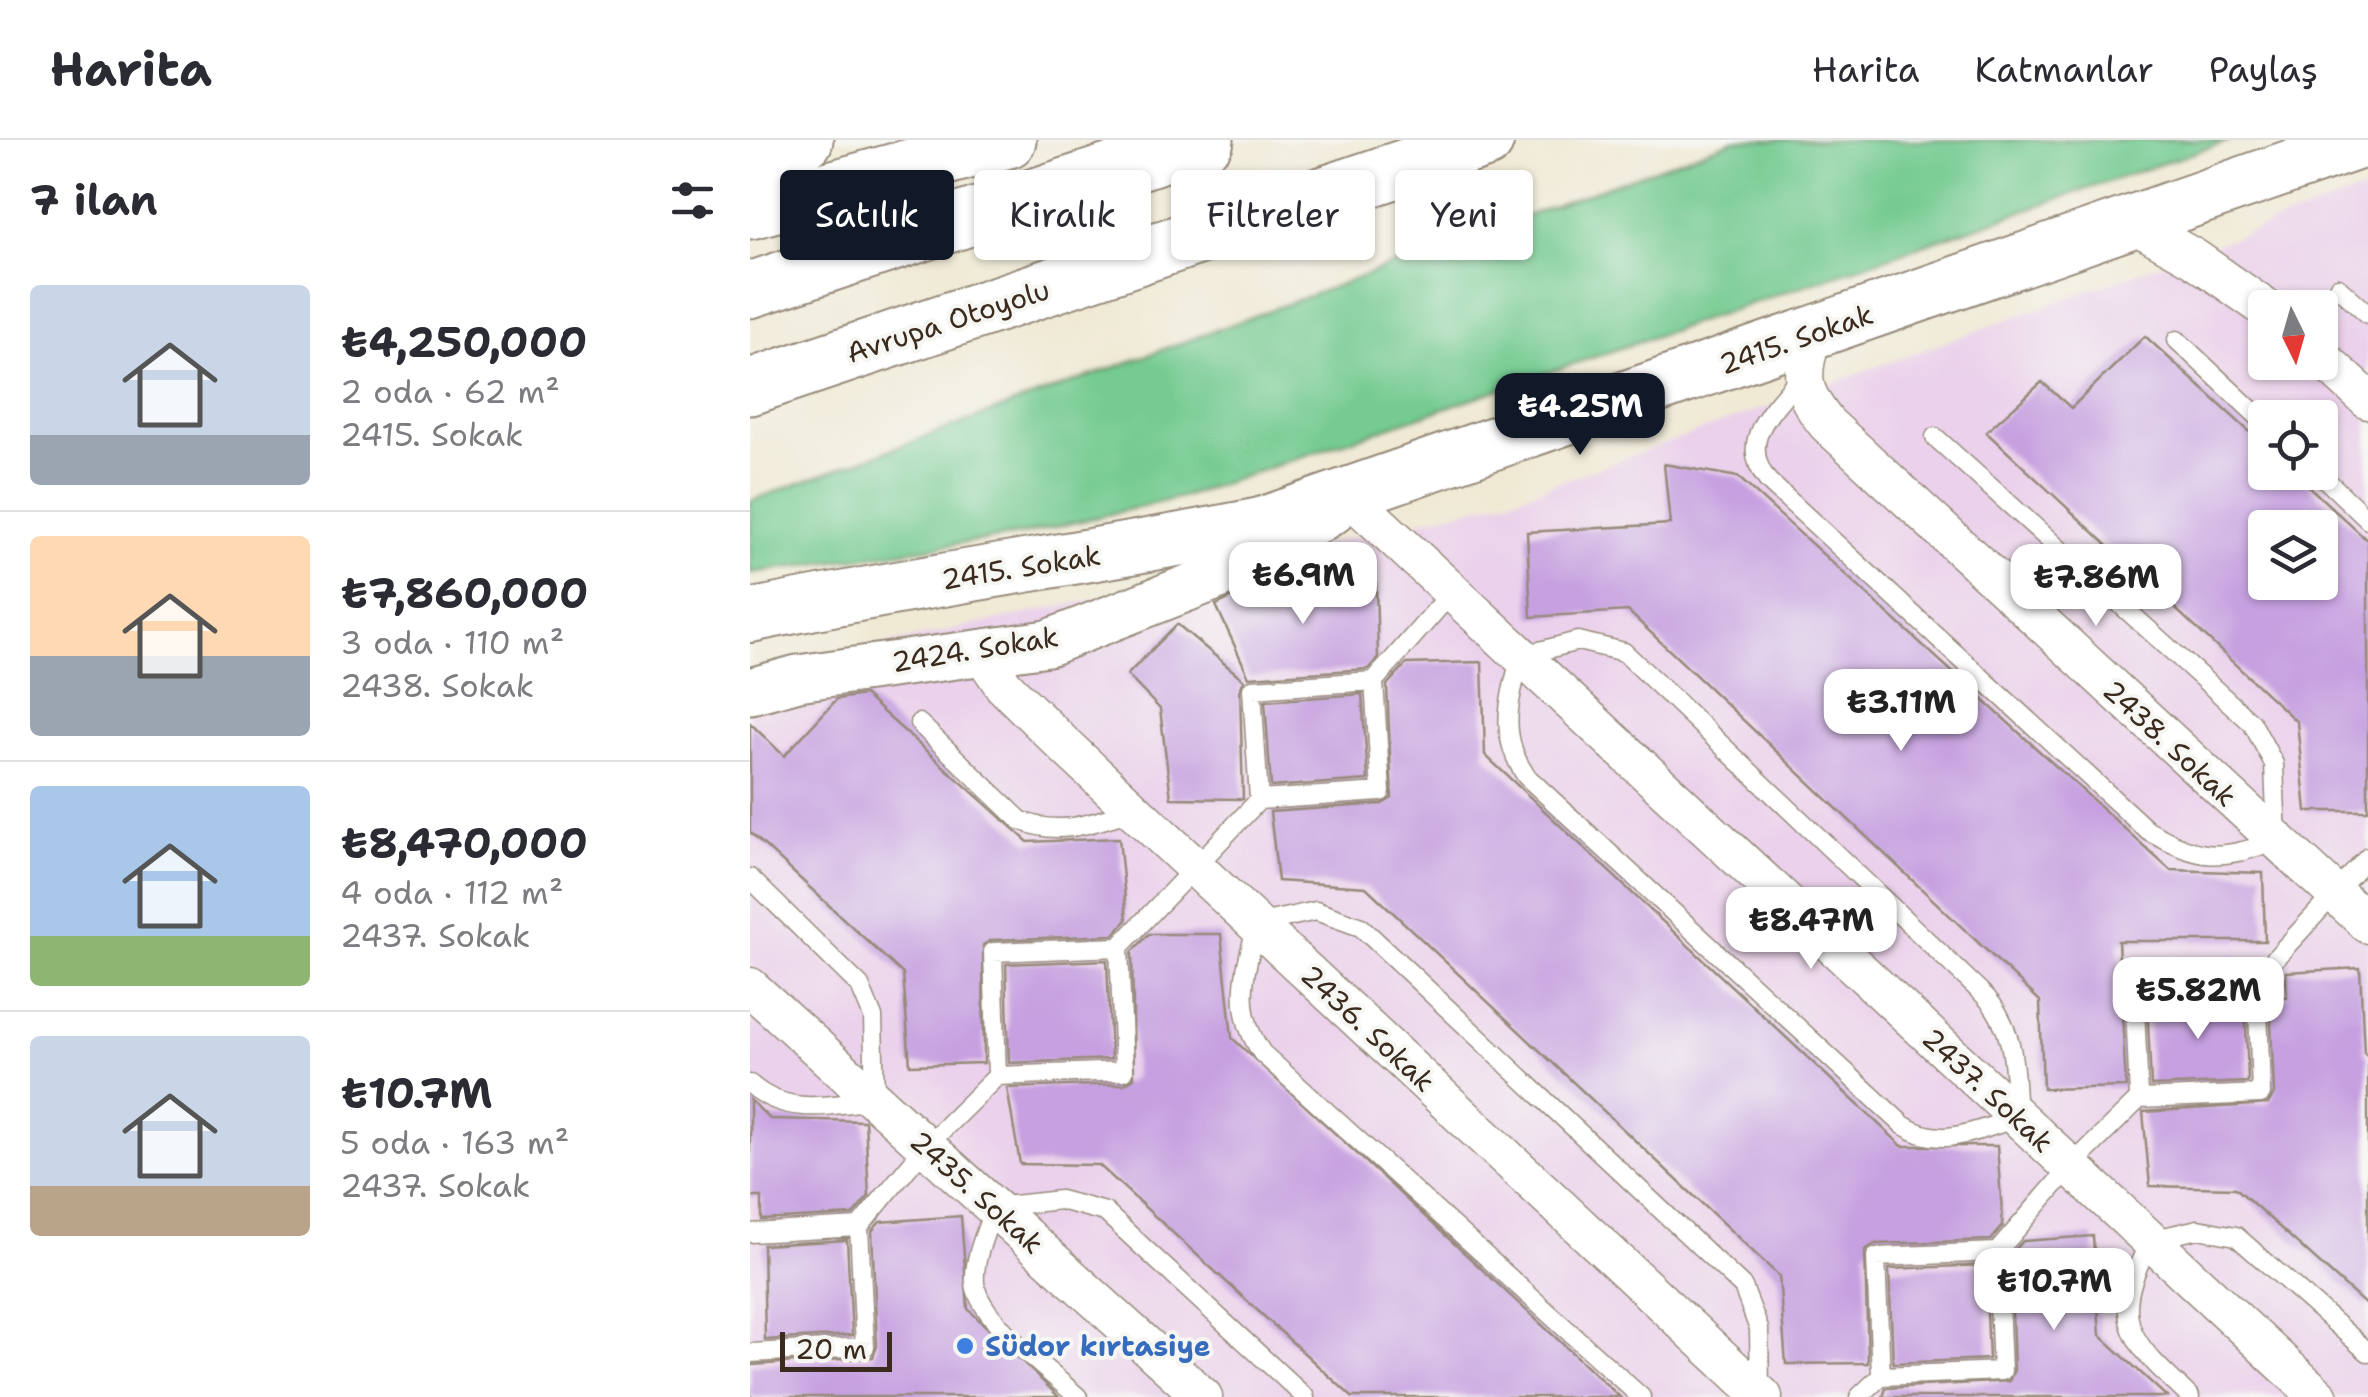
<!DOCTYPE html>
<html lang="tr">
<head>
<meta charset="utf-8">
<style>
	body { margin:0; font-family:"Shantell Sans",sans-serif; background:#f7f7f7; color:#2b2b33; height:100vh; display:flex; flex-direction:column; font-size:38px; white-space:nowrap }
	* { box-sizing:border-box; margin:0 }
	p { font-size:32px; color:#7c7c81 }
	.icon { flex:none; width:55px; height:55px; fill:none; stroke:currentColor; stroke-width:2; stroke-linecap:round; stroke-linejoin:round }
	.map { position:relative; flex:1; overflow:hidden }
	.details { display:flex; flex-direction:column; background:#fff; width:750px }
	.details>* { flex:none }
	.banner { position:absolute; left:30px; top:30px; width:950px; height:90px; display:flex; gap:20px }
	.needle { width:65px; rotate:175deg }
	.tools { position:absolute; left:1498px; top:150px; display:grid; gap:20px }
	.tools a { display:grid; place-items:center; width:90px; height:90px; border-radius:10px; background:#fff; box-shadow:0 2px 8px #0004; font-size:50px }
	.scale { position:absolute; left:30px; bottom:25px; width:112px; box-sizing:border-box; padding-left:10px; border:5px solid #3b2a1e; border-top:0; font-size:28px; line-height:35px; white-space:nowrap; color:#3b2a1e; -webkit-text-stroke:8px #f6f6f2; paint-order:stroke }
	.price { position:absolute; translate:-50% -85px; padding:0 22px; border-radius:20px; background:#fff; color:#222; font-size:32px; line-height:65px; filter:drop-shadow(0 2px 5px #0008) }
	.price::after { content:''; position:absolute; left:50%; top:60px; width:30px; height:22px; margin-left:-15px; background:inherit; clip-path:polygon(0 0,100% 0,50% 100%) }
	.price.current { background:#111827; color:#fff }
	ul { padding:0; list-style:none }
	li { display:flex; align-items:center; gap:30px; height:250px; padding:0 30px }
	li+li { border-top:2px solid #e1e1e2 }
	li span { display:grid; place-items:center; flex:none; width:280px; height:200px; border-radius:10px; color:#555 }
	li>.icon { margin-inline-start:auto }
	span .icon { width:120px; height:120px; fill:#fffc; stroke-width:1 }
	li b { font-size:42px }
	h2 { display:flex; justify-content:space-between; align-items:center; height:120px; padding:0 30px; font-size:42px }
	.pill { padding:0 35px; border-radius:10px; background:#fff; box-shadow:0 2px 8px #0004; font-size:35px; line-height:90px }
	.pill.current { background:#111827; color:#fff }
	header { display:flex; align-items:center; gap:60px; box-sizing:border-box; height:140px; padding:0 50px; background:#fff; border-bottom:2px solid #e1e1e2 }
	header strong { font-size:48px }
	nav { display:flex; gap:55px; margin-inline-start:auto; font-size:35px }
	main { display:flex; flex:1; min-height:0 }
	.map>svg:first-child { display:block }
	.built { fill:#ebd1eb; fill-rule:evenodd }
	.green { fill:#74cb91; stroke:#587a58; stroke-width:2.5 }
	.building { fill:#c6a0e0; fill-rule:evenodd }
	.lines { fill:none; stroke-linecap:round; stroke-linejoin:round }
	.service-casing { stroke:#968a7a; stroke-width:21 }
	.minor-casing { stroke:#968a7a; stroke-width:41 }
	.tertiary-casing { stroke:#968a7a; stroke-width:49 }
	.secondary-casing { stroke:#968a7a; stroke-width:56 }
	.motorway-casing { stroke:#968a7a; stroke-width:59 }
	.service { stroke:#fff; stroke-width:18 }
	.minor { stroke:#fff; stroke-width:38 }
	.tertiary { stroke:#fff; stroke-width:45 }
	.secondary { stroke:#fff; stroke-width:52 }
	.motorway { stroke:#fff; stroke-width:55 }
	.shop-dot { fill:#3f7fe0; stroke:#f6f6f2; stroke-width:4 }
	.labels { text-anchor:middle; dominant-baseline:central; stroke-width:8; stroke-linejoin:round; paint-order:stroke }
	.street-label { font-size:28px; fill:#3b2a1e; stroke:#f6f6f2 }
	.shop-label { font-size:28px; font-weight:bold; fill:#366cbe; stroke:#f6f6f2; text-anchor:start }
</style>
</head>
<body>
<header>
<strong>Harita</strong>
<nav><a>Harita</a><a>Katmanlar</a><a>Paylaş</a></nav>
</header>
<main>
<section class="details">
<h2>7 ilan<svg class="icon" aria-label="filters" viewBox="0 0 24 24"><path d="M4 7h16M4 17h16"/><circle cx="9" cy="7" r="2"/><circle cx="15" cy="17" r="2"/></svg></h2>
<ul>
<li><span style="background:linear-gradient(#c9d6e8 75%,#9aa5b1 0)"><svg class="icon" aria-label="home" viewBox="0 0 24 24"><path d="M3 11l9-7 9 7M6 9v11h12V9"/></svg></span><div><b>₺4,250,000</b><p>2 oda · 62 m²</p><p>2415. Sokak</p></div></li>
<li><span style="background:linear-gradient(#ffd9b3 60%,#9aa5b1 0)"><svg class="icon" aria-label="home" viewBox="0 0 24 24"><path d="M3 11l9-7 9 7M6 9v11h12V9"/></svg></span><div><b>₺7,860,000</b><p>3 oda · 110 m²</p><p>2438. Sokak</p></div></li>
<li><span style="background:linear-gradient(#a9c7e8 75%,#8fb573 0)"><svg class="icon" aria-label="home" viewBox="0 0 24 24"><path d="M3 11l9-7 9 7M6 9v11h12V9"/></svg></span><div><b>₺8,470,000</b><p>4 oda · 112 m²</p><p>2437. Sokak</p></div></li>
<li><span style="background:linear-gradient(#c9d6e8 75%,#b9a48a 0)"><svg class="icon" aria-label="home" viewBox="0 0 24 24"><path d="M3 11l9-7 9 7M6 9v11h12V9"/></svg></span><div><b>₺10.7M</b><p>5 oda · 163 m²</p><p>2437. Sokak</p></div></li>
</ul>
</section>
<div class="map">
<svg width="1618" height="1257" viewBox="0 0 1618 1257">
	<rect width="100%" height="100%" fill="#f6f6f2"/>
	<filter id="ink" filterUnits="userSpaceOnUse"><feTurbulence type="fractalNoise" baseFrequency=".01" numOctaves="2"/><feDisplacementMap in="SourceGraphic" scale="20" xChannelSelector="R" yChannelSelector="G"/><feConvolveMatrix kernelMatrix="1 2 1 2 8 2 1 2 1" color-interpolation-filters="sRGB"/></filter>
	<filter id="wash" filterUnits="userSpaceOnUse"><feTurbulence type="fractalNoise" baseFrequency=".0048" numOctaves="4" result="noise"/><feDisplacementMap in="SourceGraphic" scale="40" xChannelSelector="R" yChannelSelector="G"/><feGaussianBlur stdDeviation="2.25" result="paint"/><feColorMatrix in="noise" values="0 0 0 0 0 0 0 0 0 0 0 0 0 0 0 0 0 1.4 0 .05"/><feComposite in="paint" operator="in"/></filter>
	<g filter="url(#wash)">
		<rect width="100%" height="100%" fill="#f0ead5"/>
		<path class="built" d="M 1618,49 L 1618,1257 L 0,1257 L 0,534 L 377,452 L 768,357 ZM 1515,168 L 1570,168 L 1570,222 L 1515,222 ZM 1515,278 L 1570,278 L 1570,332 L 1515,332 ZM 1515,388 L 1570,388 L 1570,442 L 1515,442 Z"/>
		<path class="green" d="M 984,0 L 1481,0 L 436,356 L 276,394 L 0,433 L 0,361 Z"/>
		<g id="blocks">
			<path class="building" d="M 1395,196 L 1515,306 L 1515,332 L 1543,332 L 1618,401 L 1618,671 L 1556,671 L 1547,582 L 1236,292 L 1292,242 L 1321,268 ZM 1515,388 L 1570,388 L 1570,442 L 1515,442 Z
				M 914,324 L 988,337 L 1420,730 L 1513,733 L 1515,801 L 1368,801 L 1376,947 L 1293,949 L 1290,861 L 878,471 L 781,477 L 777,392 L 920,384 Z
				M 523,438 L 626,444 L 628,518 L 618,529 L 499,537 L 466,465 Z
				M 427,484 L 494,540 L 490,550 L 493,659 L 421,658 L 410,569 L 377,535 Z
				M 732,522 L 735,615 L 1152,1006 L 1247,1006 L 1253,1086 L 1241,1100 L 1125,1104 L 1115,1110 L 1118,1223 L 1036,1224 L 1029,1136 L 616,747 L 528,741 L 520,672 L 632,664 L 642,658 L 637,545 L 656,524 Z
				M 612,554 L 618,640 L 521,647 L 515,561 Z
				M 114,555 L 278,702 L 369,698 L 377,780 L 363,795 L 242,800 L 233,805 L 234,923 L 160,925 L 153,834 L 0,692 L 0,583 L 34,616 L 87,559 Z
				M 399,794 L 471,794 L 482,898 L 870,1257 L 602,1257 L 349,1025 L 270,1024 L 257,948 L 374,944 L 384,938 L 382,812 Z
				M 357,820 L 361,919 L 259,923 L 256,824 Z
				M 1610,828 L 1614,913 L 1618,917 L 1618,1167 L 1486,1048 L 1400,1046 L 1393,972 L 1518,964 L 1524,954 L 1520,857 L 1537,857 L 1536,832 Z
				M 1495,858 L 1498,942 L 1401,946 L 1397,861 Z
				M 0,960 L 20,979 L 115,981 L 119,1056 L 103,1075 L 12,1080 L 12,1057 L 0,1057 Z
				M 211,1076 L 218,1169 L 309,1257 L 0,1257 L 0,1225 L 123,1217 L 127,1206 L 122,1091 L 130,1082 Z
				M 1343,1096 L 1350,1195 L 1417,1257 L 1133,1257 L 1136,1248 L 1259,1241 L 1264,1230 L 1260,1116 L 1273,1101 Z
				M 97,1100 L 102,1195 L 15,1200 L 13,1105 Z
				M 1235,1125 L 1239,1219 L 1143,1223 L 1139,1129 Z"/>
		</g>
	</g>
	<g filter="url(#ink)">
		<use href="#blocks" fill-opacity="0" stroke="#968a7a" stroke-width="2.5"/>
		<g class="lines">
			<g class="service-casing">
				<path id="service" d="M 1588,147 L 1618,174
					M 1427,200 L 1515,283
					M 1052,234 C 1025,269 985,299 1018,341 L 1398,691 C 1455,722 1466,719 1527,702 L 1524,624 L 1502,583 L 1185,297
					M 1568,332 L 1618,380
					M 828,501 L 874,512 L 1236,857 C 1267,892 1264,933 1267,978 C 1227,990 1191,1010 1153,985 L 776,636 C 748,594 759,561 771,516 Z
					M 169,583 L 270,680 C 310,698 344,682 384,670
					M 509,660 L 502,549 L 624,541
					M 0,738 L 110,846 L 123,877 L 125,960 C 80,965 37,977 0,944
					M 247,936 L 243,812 L 369,807
					M 1389,959 L 1384,843 L 1507,838
					M 0,1093 L 109,1087
					M 0,1213 L 115,1207 L 109,1087 L 176,1006 L 247,936 L 374,931 L 369,807 L 509,660 L 631,652 L 624,541 L 702,452
					M 1131,1236 L 1126,1117 L 1247,1112
					M 328,1257 C 301,1232 228,1179 225,1143 C 223,1119 237,1090 244,1067 L 310,1060 L 355,1072 L 555,1257
					M 891,1257 L 512,913 C 482,870 495,831 507,784 L 566,771 L 611,787 L 993,1147 L 1009,1189 L 1010,1251
					M 1109,1257 L 1131,1236 L 1252,1231 L 1247,1112 L 1321,1026 L 1389,959 L 1511,954 L 1507,838 L 1618,717
					M 1440,1257 C 1379,1200 1357,1181 1401,1100 L 1448,1089 L 1486,1096 L 1618,1212"/>
			</g>
			<g class="minor-casing">
				<path id="minor" d="M 1382,83 L 1444,118 L 1515,168
					M 1062,193 C 1051,237 1048,248 1077,284 L 1618,784
					M 1570,216 L 1618,260
					M 599,356 L 1569,1257
					M 231,512 L 254,546 L 315,606 L 1013,1257
					M 0,847 L 453,1257"/>
			</g>
			<g class="tertiary-casing">
				<path id="tertiary" d="M 0,551 L 48,538 L 298,503 L 489,428 L 583,371"/>
			</g>
			<g class="secondary-casing">
				<path id="secondary" d="M 0,476 C 170,440 341,418 511,384 L 1617,0"/>
			</g>
			<g class="motorway-casing">
				<path id="motorway" d="M 0,21 L 55,0
					M 0,71 L 258,0
					M 0,150 L 456,0
					M 0,247 L 736,0"/>
			</g>
			<use href="#service" class="service"/>
			<use href="#minor" class="minor"/>
			<use href="#tertiary" class="tertiary"/>
			<use href="#secondary" class="secondary"/>
			<use href="#motorway" class="motorway"/>
		</g>
	</g>
	<circle class="shop-dot" cx="215" cy="1206" r="10"/>
	<g class="labels">
		<g class="street-label">
			<text transform="translate(198 181) rotate(-18)">Avrupa Otoyolu</text>
			<text transform="translate(1046 199) rotate(-19)">2415. Sokak</text>
			<text transform="translate(271 427) rotate(-9)">2415. Sokak</text>
			<text transform="translate(225 509) rotate(-9)">2424. Sokak</text>
			<text transform="translate(1420 603) rotate(43)">2438. Sokak</text>
			<text transform="translate(618 888) rotate(43)">2436. Sokak</text>
			<text transform="translate(1238 950) rotate(43)">2437. Sokak</text>
			<text transform="translate(227 1052) rotate(42)">2435. Sokak</text>
		</g>
		<g class="shop-label">
			<text x="235" y="1206">Südor kırtasiye</text>
		</g>
	</g>
</svg>
<div class="tools">
<a><svg class="needle" viewBox="-14 -14 28 28"><path d="M0-13l5 13h-10z" fill="#e53935"/><path d="M0 13l5-13h-10z" fill="#7c7c81"/></svg></a>
<a><svg class="icon" aria-label="locate" viewBox="0 0 24 24"><circle cx="12" cy="12" r="6"/><path d="M12 2v4M12 18v4M2 12h4M18 12h4"/></svg></a>
<a><svg class="icon" aria-label="layers" viewBox="0 0 24 24"><path d="M12 4l9 5-9 5-9-5zM3 14l9 5 9-5"/></svg></a>
</div>
<div class="scale">20 m</div>
<b class="price current" style="left:830px;top:318px">₺4.25M</b>
<b class="price" style="left:553px;top:487px">₺6.9M</b>
<b class="price" style="left:1346px;top:489px">₺7.86M</b>
<b class="price" style="left:1151px;top:614px">₺3.11M</b>
<b class="price" style="left:1061px;top:832px">₺8.47M</b>
<b class="price" style="left:1448px;top:902px">₺5.82M</b>
<b class="price" style="left:1304px;top:1193px">₺10.7M</b>
<div class="banner">
<a class="pill current">Satılık</a>
<a class="pill">Kiralık</a>
<a class="pill">Filtreler</a>
<a class="pill">Yeni</a>
</div>
</div>
</main>
</body>
</html>
